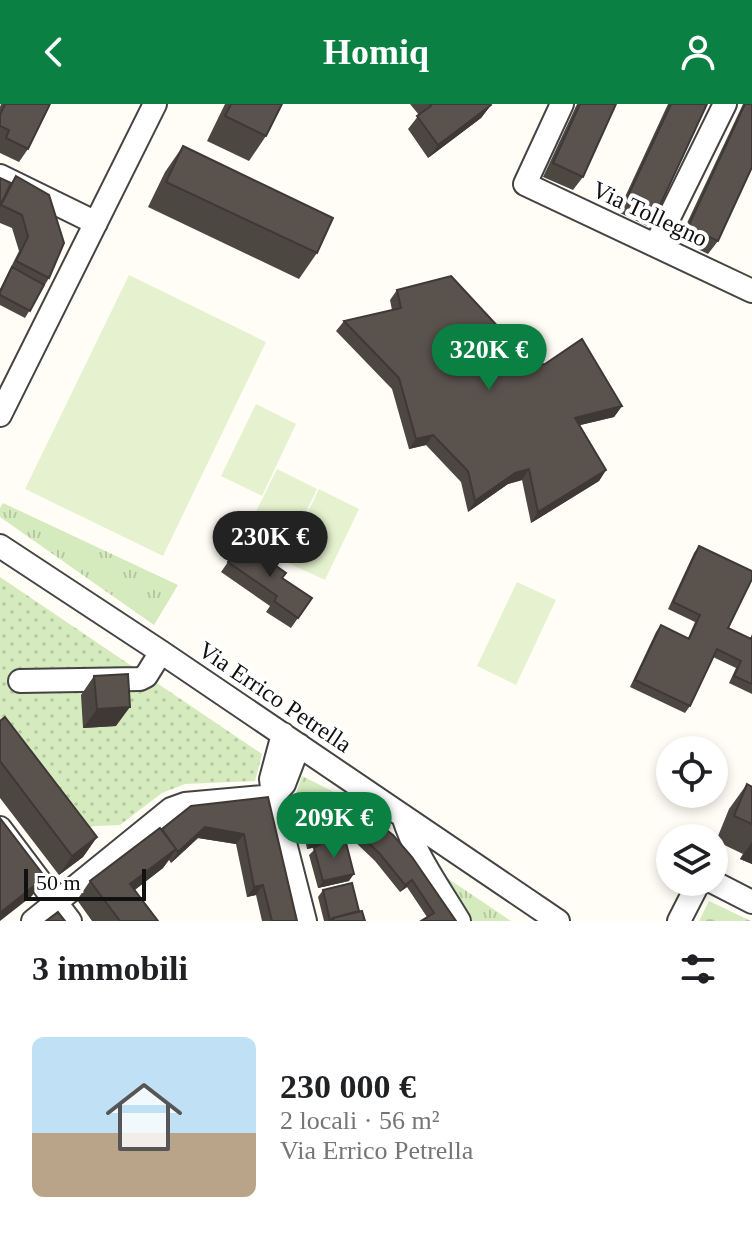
<!DOCTYPE html>
<html lang="it">
<head>
<meta charset="utf-8">
<style>
	body { margin:0; font-family:Georgia,serif; background:#f6f6f6; color:#202124; height:100vh; display:flex; flex-direction:column; font-size:30px; white-space:nowrap }
	* { box-sizing:border-box; margin:0 }
	p { font-size:26px; color:#757577 }
	.icon { flex:none; width:44px; height:44px; fill:none; stroke:currentColor; stroke-width:2; stroke-linecap:round; stroke-linejoin:round }
	.map { position:relative; height:817px; overflow:hidden }
	.side { display:flex; flex-direction:column; background:#fff; flex:1 }
	.side>* { flex:none }
	.buttons { position:absolute; left:656px; top:632px; display:grid; gap:16px }
	.buttons a { display:grid; place-items:center; width:72px; height:72px; border-radius:50%; background:#fff; box-shadow:0 4px 12px #0003; font-size:40px }
	.scale { position:absolute; left:24px; bottom:20px; width:122px; box-sizing:border-box; padding-left:8px; border:4px solid #111; border-top:0; font-size:22px; line-height:28px; white-space:nowrap; color:#111; -webkit-text-stroke:6px #fff; paint-order:stroke }
	.price { position:absolute; translate:-50% -68px; padding:0 18px; border-radius:28px; background:#0b8043; color:#fff; font-size:26px; line-height:52px; filter:drop-shadow(0 2px 4px #0008) }
	.price::after { content:''; position:absolute; left:50%; top:48px; width:24px; height:18px; margin-left:-12px; background:inherit; clip-path:polygon(0 0,100% 0,50% 100%) }
	.price.on { background:#222; color:#fff }
	ul { padding:0; list-style:none }
	li { display:flex; align-items:center; gap:24px; height:200px; padding:0 32px }
	li span { display:grid; place-items:center; flex:none; width:224px; height:160px; border-radius:12px; color:#555 }
	li>.icon { margin-inline-start:auto }
	span .icon { width:96px; height:96px; fill:#fffc; stroke-width:1 }
	li b { font-size:34px }
	h2 { display:flex; justify-content:space-between; align-items:center; height:96px; padding:0 32px; font-size:34px }
	header { display:flex; justify-content:space-between; align-items:center; height:104px; padding:0 32px; background:#0b8043; color:#fff; font-size:36px; font-weight:800 }
	.map>svg:first-child { display:block }
	.grass { fill:url(#grass-tufts) }
	.park { fill:url(#park-crowns) }
	.garden { fill:url(#garden-dots) }
	.pitch { fill:#e6f2cf }
	.lines { fill:none; stroke-linecap:round; stroke-linejoin:round }
	.minor-casing { stroke:#444; stroke-width:26 }
	.minor { stroke:#fff; stroke-width:22 }
	.wall { fill:#4d4742 }
	.shaded-wall { fill:#3f3936 }
	.building { fill:#5a524d; stroke:#3f3936; stroke-width:2 }
	.labels { text-anchor:middle; dominant-baseline:central; stroke-width:8; stroke-linejoin:round; paint-order:stroke }
	.street-label { font-size:24px; fill:#111; stroke:#fff }
</style>
</head>
<body>
<header><svg class="icon" aria-label="back" viewBox="0 0 24 24"><path d="M15 5l-7 7 7 7"/></svg>Homiq<svg class="icon" aria-label="person" viewBox="0 0 24 24"><circle cx="12" cy="8" r="4"/><path d="M4 21q1-7 8-7t8 7"/></svg></header>
<div class="map">
<svg width="752" height="817" viewBox="0 0 752 817">
	<defs>
		<pattern id="grass-tufts" width="24" height="20" patternUnits="userSpaceOnUse" patternTransform="scale(2)"><rect width="24" height="20" fill="#d5ebbd"/><path d="M3 7l-1-3M5 7V3M7 7l1-3M15 17l-1-3M17 17v-4M19 17l1-3" fill="none" stroke="#b6c8a1"/></pattern>
		<pattern id="park-crowns" width="20" height="18" patternUnits="userSpaceOnUse" patternTransform="scale(2)"><rect width="20" height="18" fill="#d5ebbd"/><path d="M2 6a3 3 0 1 1 6 0M12 15a3 3 0 1 1 6 0" fill="none" stroke="#b6c8a1"/></pattern>
		<pattern id="garden-dots" width="8" height="8" patternUnits="userSpaceOnUse" patternTransform="scale(2)"><rect width="8" height="8" fill="#d5ebbd"/><path d="M2 2h.1M6 6h.1" fill="none" stroke="#b6c8a1" stroke-width="1.8" stroke-linecap="round"/></pattern>
	</defs>
	<rect width="100%" height="100%" fill="#fffdf5"/>
	<path class="grass" d="M 3,399 L 178,481 L 154,521 L 0,413 L 0,404 Z
		M 447,774 L 511,817 L 472,817 L 445,777 Z"/>
	<path class="park" d="M 302,672 L 348,695 L 348,710 L 297,712 L 296,690 Z
		M 709,797 L 751,817 L 699,817 Z"/>
	<path class="garden" d="M 0,473 L 262,650 L 255,677 L 185,680 L 162,689 L 120,721 L 95,722 L 69,728 L 0,634 Z"/>
	<path class="pitch" d="M 129,171 L 266,238 L 163,452 L 25,385 Z
		M 256,300 L 296,320 L 262,392 L 221,372 Z
		M 277,365 L 317,385 L 283,456 L 242,436 Z
		M 319,385 L 359,405 L 325,476 L 284,457 Z
		M 517,478 L 556,496 L 516,581 L 477,562 Z"/>
	<g class="lines">
		<g class="minor-casing">
			<path id="minor" d="M 562,0 L 525,80 L 752,187
				M 0,72 L 96,119
				M 656,140 L 725,0
				M 0,311 L 155,0
				M 0,442 L 161,548 L 558,817
				M 20,577 L 140,575 L 146,572 L 161,548
				M 283,630 L 271,675 L 273,692 L 305,817
				M 403,712 C 415,751 438,782 459,817
				M 0,724 L 70,817
				M 713,778 L 752,798
				M 33,817 L 171,705 L 185,700 L 273,692 L 284,680 L 299,641
				M 679,817 L 699,778"/>
		</g>
		<use href="#minor" class="minor"/>
	</g>
	<path class="wall" d="M 1,0 L 50,0 L 28,45 L 19,58 L 0,49 L 0,3 Z
		M 225,0 L 282,0 L 266,32 L 249,57 L 207,37 Z
		M 410,0 L 490,0 L 491,1 L 481,14 L 428,54 L 408,25 L 419,11 Z
		M 577,0 L 616,0 L 583,73 L 573,86 L 543,73 Z
		M 668,0 L 707,0 L 657,108 L 647,122 L 618,108 Z
		M 743,0 L 752,0 L 718,137 L 708,150 L 679,136 Z
		M 183,42 L 317,149 L 299,175 L 148,103 L 165,68 Z
		M 16,72 L 49,174 L 25,214 L 0,201 L 0,185 L 19,147 L 12,124 L 0,119 L 0,74 L 11,79 Z
		M 397,186 L 504,229 L 497,239 L 494,240 L 500,262 L 622,302 L 614,313 L 580,321 L 606,366 L 599,377 L 531,419 L 522,376 L 508,380 L 468,408 L 461,378 L 426,341 L 409,345 L 392,285 L 336,227 L 344,217 L 392,206 L 390,196 Z
		M 242,438 L 282,474 L 312,494 L 291,524 L 266,508 L 270,502 L 221,468 Z
		M 699,442 L 728,524 L 750,535 L 752,530 L 752,590 L 729,579 L 736,564 L 713,553 L 690,602 L 685,609 L 630,583 L 656,528 L 661,521 L 688,534 L 695,518 L 668,505 L 694,449 Z
		M 94,572 L 116,622 L 83,624 L 81,591 Z
		M 0,617 L 97,733 L 83,753 L 59,771 L 0,694 Z
		M 747,680 L 752,683 L 752,760 L 740,755 L 743,750 L 716,737 L 729,705 Z
		M 268,693 L 297,817 L 262,817 L 256,791 L 247,793 L 236,740 L 198,734 L 171,759 L 169,756 L 163,764 L 135,786 L 158,817 L 92,817 L 77,796 L 90,777 L 162,725 Z
		M 306,710 L 347,729 L 342,736 L 337,737 L 349,777 L 318,784 L 309,751 L 317,743 L 307,745 L 301,717 Z
		M 368,712 L 456,817 L 427,813 L 407,783 L 400,788 L 375,757 L 351,734 Z
		M 323,786 L 359,807 L 365,817 L 324,817 L 318,793 Z"/>
	<path class="shaded-wall" d="M 491,1 L 481,14 L 428,54 L 438,41 Z
		M 504,229 L 497,239 L 485,244 L 493,233 Z
		M 622,302 L 614,313 L 568,324 L 575,314 Z
		M 433,331 L 426,341 L 409,345 L 416,335 Z
		M 529,365 L 522,376 L 508,380 L 468,408 L 475,397 L 515,369 Z
		M 606,366 L 599,377 L 531,419 L 538,408 Z
		M 130,603 L 116,622 L 83,624 L 97,605 Z
		M 205,723 L 244,730 L 236,740 L 198,734 L 171,759 L 178,748 Z
		M 347,729 L 342,736 L 307,745 L 312,738 Z
		M 97,733 L 83,753 L 59,771 L 72,752 Z
		M 752,738 L 752,760 L 740,755 Z
		M 176,745 L 163,764 L 117,799 L 130,780 Z
		M 354,770 L 349,777 L 318,784 L 323,777 Z
		M 45,773 L 32,792 L 0,817 L 0,809 Z
		M 412,776 L 407,783 L 400,788 L 405,781 Z
		M 263,781 L 256,791 L 247,793 L 254,783 Z"/>
	<path class="building" d="M 5,0 L 50,0 L 28,45 L 6,34 L 9,26 L 0,22 L 0,11 Z
		M 231,0 L 282,0 L 266,32 L 225,12 Z
		M 430,0 L 490,0 L 491,1 L 438,41 L 417,12 L 431,2 Z
		M 580,0 L 616,0 L 583,73 L 553,59 Z
		M 671,0 L 707,0 L 657,108 L 627,94 Z
		M 745,0 L 752,0 L 752,63 L 718,137 L 688,123 Z
		M 183,42 L 333,114 L 317,149 L 166,78 Z
		M 16,72 L 49,91 L 64,139 L 49,174 L 16,157 L 28,133 L 22,111 L 1,101 Z
		M 0,74 L 11,79 L 0,102 Z
		M 12,163 L 44,181 L 30,207 L 0,191 L 0,188 Z
		M 451,172 L 504,229 L 493,233 L 500,262 L 545,260 L 582,235 L 622,302 L 575,314 L 606,366 L 538,408 L 529,365 L 515,369 L 475,397 L 468,367 L 433,331 L 416,335 L 399,274 L 344,217 L 401,204 L 397,186 Z
		M 242,438 L 286,469 L 282,474 L 312,494 L 298,514 L 274,497 L 277,492 L 228,458 Z
		M 699,442 L 752,467 L 752,475 L 728,524 L 751,535 L 752,533 L 752,580 L 734,572 L 741,557 L 717,545 L 690,602 L 635,576 L 661,521 L 689,535 L 700,511 L 673,498 Z
		M 128,570 L 130,603 L 97,605 L 94,572 Z
		M 5,613 L 97,733 L 72,752 L 0,657 L 0,617 Z
		M 747,680 L 752,683 L 752,720 L 734,712 Z
		M 268,693 L 297,817 L 272,817 L 263,781 L 254,783 L 244,730 L 205,723 L 178,748 L 162,725 L 191,702 Z
		M 346,709 L 347,729 L 312,738 L 306,710 Z
		M 368,712 L 393,731 L 412,753 L 456,817 L 421,817 L 434,809 L 412,776 L 405,781 L 380,750 L 356,727 Z
		M 0,714 L 45,773 L 0,809 Z
		M 160,724 L 176,745 L 130,780 L 158,817 L 120,817 L 90,777 Z
		M 328,736 L 346,739 L 354,770 L 323,777 L 314,744 Z
		M 352,779 L 359,807 L 333,814 L 330,817 L 323,786 Z
		M 362,807 L 365,817 L 334,817 L 333,814 Z
		M 58,808 L 65,817 L 46,817 Z"/>
	<g class="labels">
		<g class="street-label">
			<text transform="translate(650 110) rotate(25)">Via Tollegno</text>
			<text transform="translate(275 593) rotate(34)">Via Errico Petrella</text>
		</g>
	</g>
</svg>
<div class="buttons">
<a><svg class="icon" aria-label="locate" viewBox="0 0 24 24"><circle cx="12" cy="12" r="6"/><path d="M12 2v4M12 18v4M2 12h4M18 12h4"/></svg></a>
<a><svg class="icon" aria-label="layers" viewBox="0 0 24 24"><path d="M12 4l9 5-9 5-9-5zM3 14l9 5 9-5"/></svg></a>
</div>
<div class="scale">50 m</div>
<b class="price" style="left:489px;top:288px">320K €</b>
<b class="price on" style="left:270px;top:475px">230K €</b>
<b class="price" style="left:334px;top:756px">209K €</b>
</div>
<section class="side">
<h2>3 immobili<svg class="icon" aria-label="filters" viewBox="0 0 24 24"><path d="M4 7h16M4 17h16"/><circle cx="9" cy="7" r="2"/><circle cx="15" cy="17" r="2"/></svg></h2>
<ul>
<li><span style="background:linear-gradient(#bfe0f5 60%,#b9a48a 0)"><svg class="icon" aria-label="home" viewBox="0 0 24 24"><path d="M3 11l9-7 9 7M6 9v11h12V9"/></svg></span><div><b>230 000 €</b><p>2 locali · 56 m²</p><p>Via Errico Petrella</p></div></li>
</ul>
</section>
</body>
</html>
